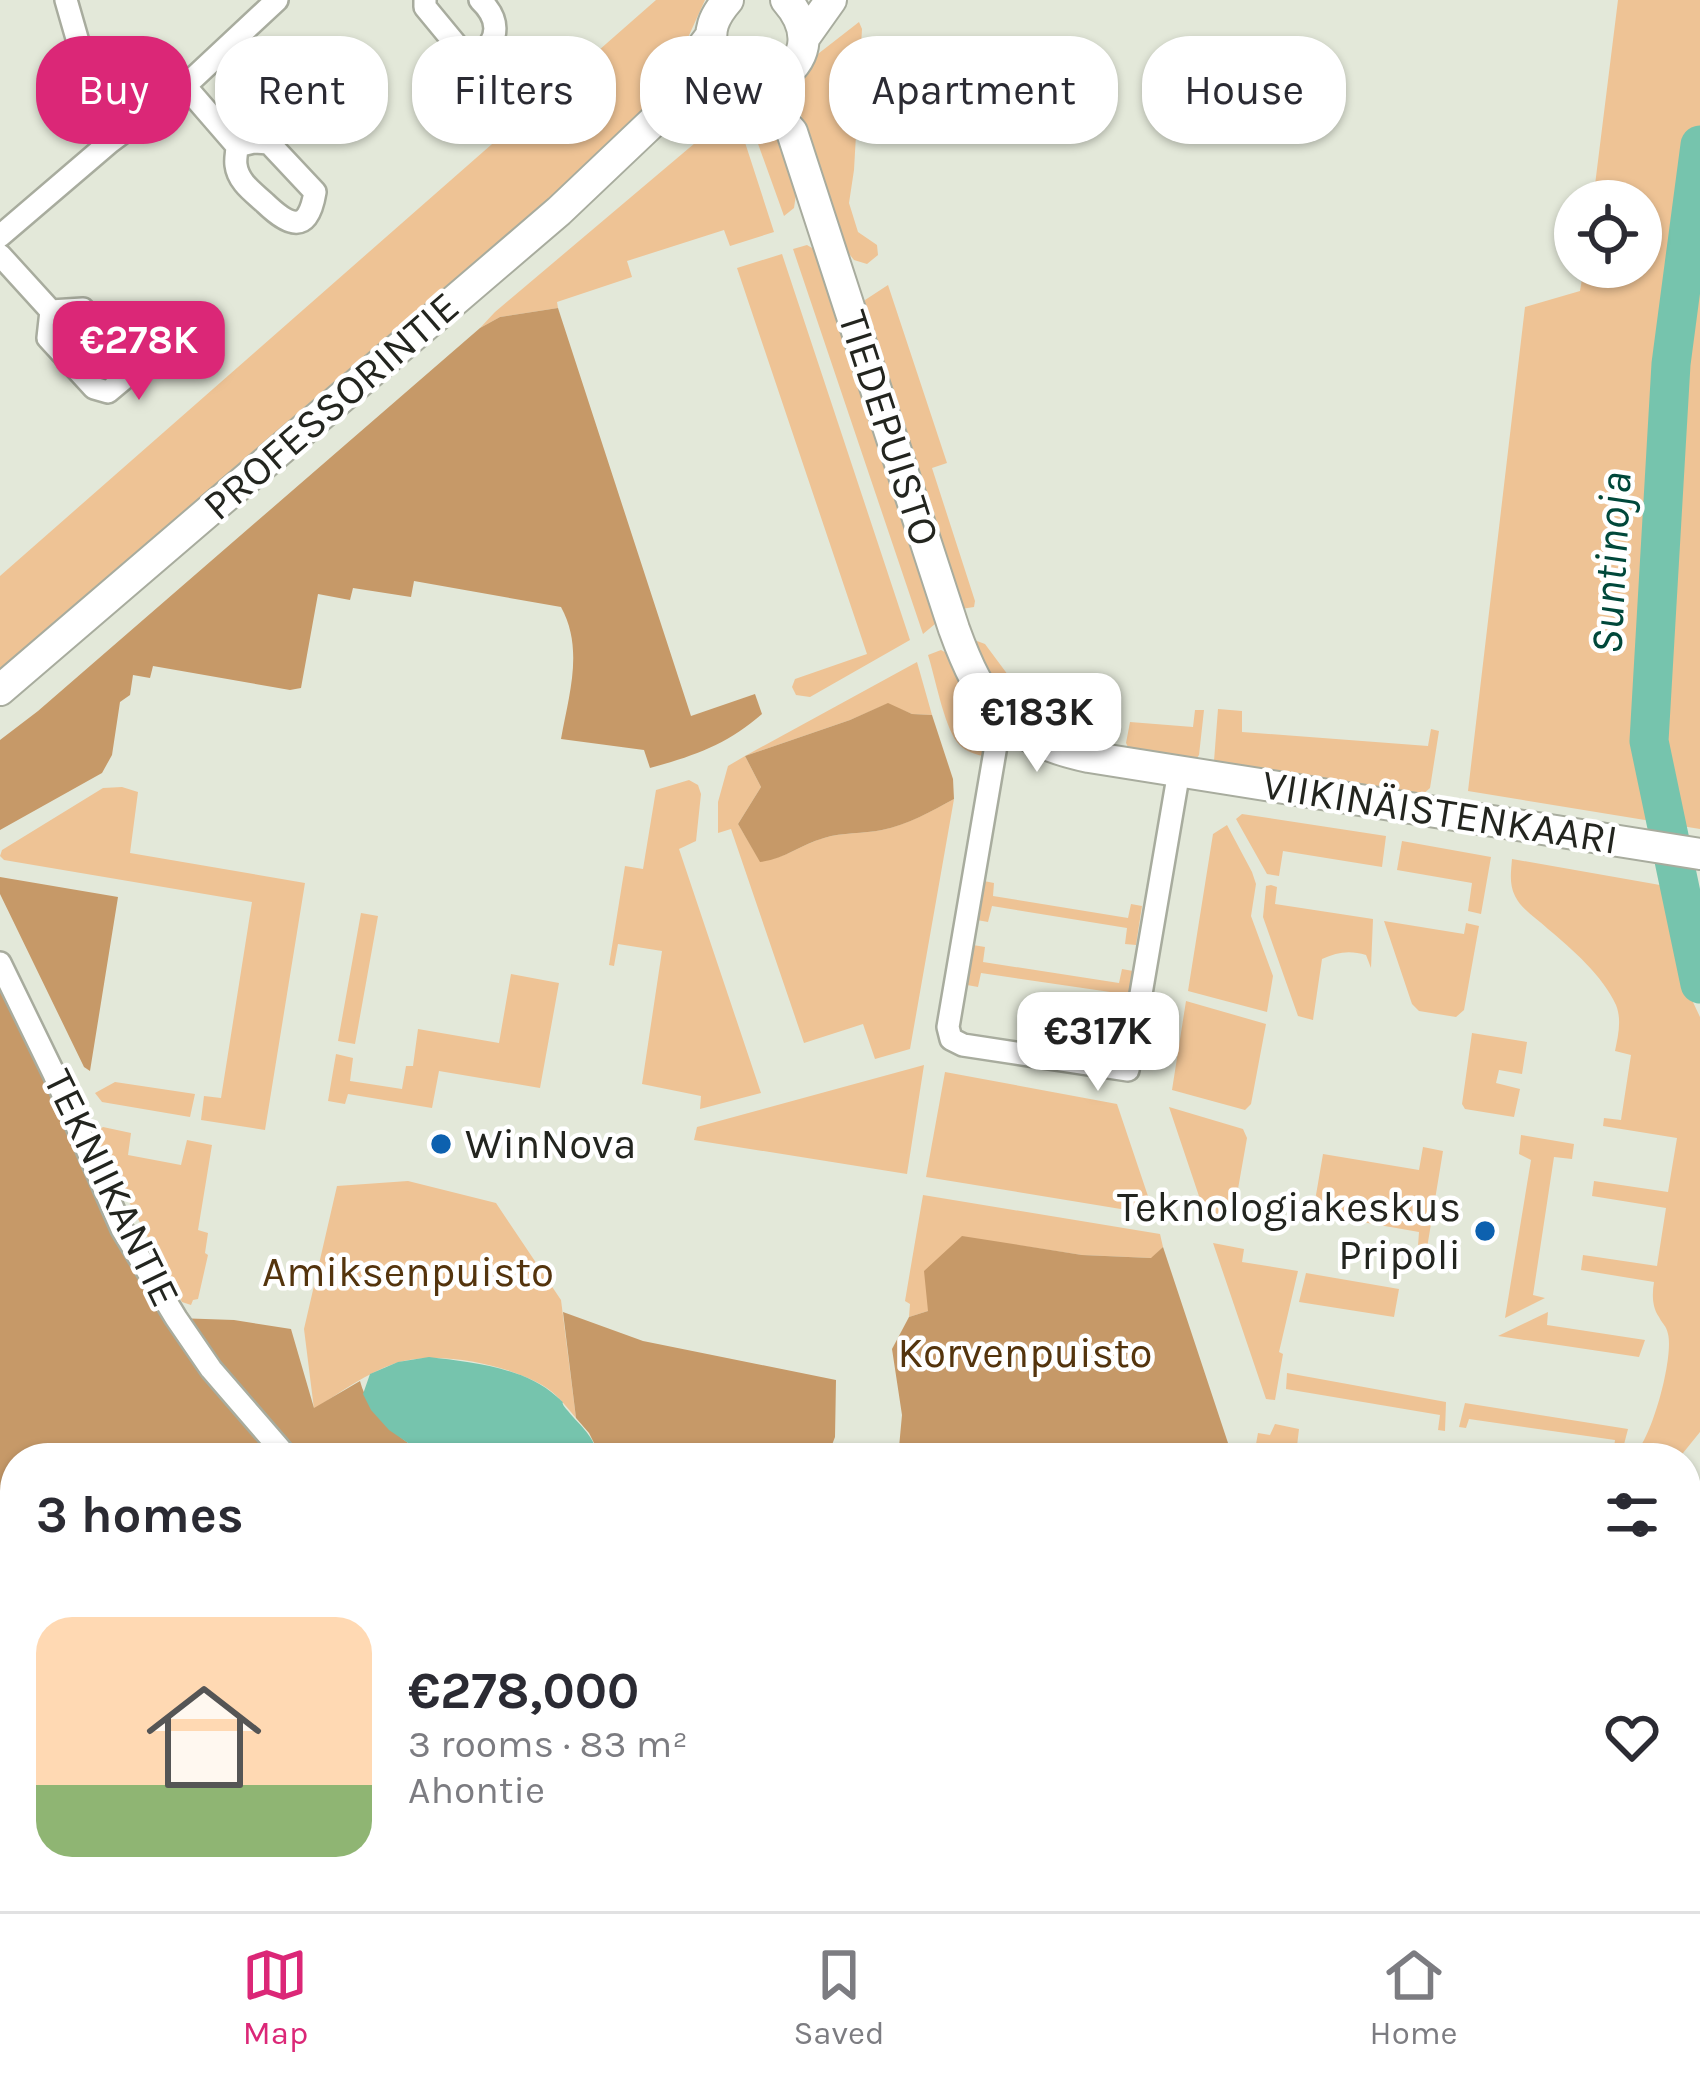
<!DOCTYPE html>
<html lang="en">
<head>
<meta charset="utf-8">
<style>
	body { margin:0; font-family:Karla,sans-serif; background:#f7f7f7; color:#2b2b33; height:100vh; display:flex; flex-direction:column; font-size:45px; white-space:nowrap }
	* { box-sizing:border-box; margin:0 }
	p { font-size:39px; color:#7c7c81 }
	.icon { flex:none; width:66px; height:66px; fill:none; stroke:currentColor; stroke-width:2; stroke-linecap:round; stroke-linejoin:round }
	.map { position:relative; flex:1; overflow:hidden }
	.drawer { position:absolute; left:0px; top:1443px; width:1701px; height:468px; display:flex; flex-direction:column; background:#fff; border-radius:48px 48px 0 0; box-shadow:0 3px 9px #0004 }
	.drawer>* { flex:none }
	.top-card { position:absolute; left:36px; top:36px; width:1629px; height:108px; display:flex; gap:24px }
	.tools { position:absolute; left:1554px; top:180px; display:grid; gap:24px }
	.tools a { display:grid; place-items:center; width:108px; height:108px; border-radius:50%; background:#fff; box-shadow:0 3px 9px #0004; font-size:60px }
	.price { position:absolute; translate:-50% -102px; padding:0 27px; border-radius:24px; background:#fff; color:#222; font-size:39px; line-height:78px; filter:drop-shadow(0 3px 6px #0008) }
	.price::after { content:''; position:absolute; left:50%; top:72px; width:36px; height:27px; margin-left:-18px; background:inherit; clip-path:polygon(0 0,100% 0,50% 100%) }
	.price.current { background:#db2777; color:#fff }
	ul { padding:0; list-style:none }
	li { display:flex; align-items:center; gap:36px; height:300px; padding:0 36px }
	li+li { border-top:3px solid #e1e1e2 }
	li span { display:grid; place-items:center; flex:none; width:336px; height:240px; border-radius:36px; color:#555 }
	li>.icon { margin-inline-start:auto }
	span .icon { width:144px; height:144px; fill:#fffc; stroke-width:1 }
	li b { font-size:51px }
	h2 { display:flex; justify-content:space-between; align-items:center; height:144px; padding:0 36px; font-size:51px }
	.tag { padding:0 42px; border-radius:48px; background:#fff; box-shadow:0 3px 9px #0004; font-size:42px; line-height:108px }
	.tag.current { background:#db2777; color:#fff }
	.dock { display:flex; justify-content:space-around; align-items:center; height:168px; border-top:3px solid #e1e1e2; background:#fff; font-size:33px; color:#7c7c81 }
	.dock a { display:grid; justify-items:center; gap:6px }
	.dock .current { color:#db2777 }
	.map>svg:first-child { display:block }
	.green { fill:#eec395 }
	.forest { fill:#c69968 }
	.water { fill:#76c4ad }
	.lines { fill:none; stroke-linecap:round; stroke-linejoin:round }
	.river { stroke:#76c4ad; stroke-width:39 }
	.street-casing { stroke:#a8ac9e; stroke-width:26 }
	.secondary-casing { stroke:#a8ac9e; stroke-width:34 }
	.street { stroke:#fff; stroke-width:21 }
	.secondary { stroke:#fff; stroke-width:30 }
	.poi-dot { fill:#0d61af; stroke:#fff; stroke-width:4.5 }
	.labels { text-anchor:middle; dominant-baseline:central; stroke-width:9; stroke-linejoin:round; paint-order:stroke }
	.street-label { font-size:42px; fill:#23251f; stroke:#fff }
	.poi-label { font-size:42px; fill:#23251f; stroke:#fff; text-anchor:start }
	.park-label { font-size:42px; fill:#54340d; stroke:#fff }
	.water-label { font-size:45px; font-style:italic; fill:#00483a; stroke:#fff }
</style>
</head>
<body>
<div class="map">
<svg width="1700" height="1911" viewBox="0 0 1700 1911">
	<rect width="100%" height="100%" fill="#e3e8d9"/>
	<path class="green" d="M 656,0 L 705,0 L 647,128 L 0,684 L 0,576 Z
		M 1618,0 L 1700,0 L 1700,829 L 1468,791 L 1525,307 L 1580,291 L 1584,267 L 1641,267 L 1641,201 L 1593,201 Z
		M 859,22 L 862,29 L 854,170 L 849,203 L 858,232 L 877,245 L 878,255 L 867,264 L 854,260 L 846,250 L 791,85 L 796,71 Z
		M 761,106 L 770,113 L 797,188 L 794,208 L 784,216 L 752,127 L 755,109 Z
		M 730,122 L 740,127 L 774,232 L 730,246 L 724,230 L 627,261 L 632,277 L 557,302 L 558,308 L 500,317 L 480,328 L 495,312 L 695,143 Z
		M 807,245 L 817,251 L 937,614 L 935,624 L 923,634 L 793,249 Z
		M 782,254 L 910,640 L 810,697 L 796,695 L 792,687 L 795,679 L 867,654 L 737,268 Z
		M 888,285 L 947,463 L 932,468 L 975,601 L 974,607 L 961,609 L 864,308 L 865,300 Z
		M 977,641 L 985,644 L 1028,702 L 1043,692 L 1047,696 L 1046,714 L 1092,719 L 1093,722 L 1088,736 L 1082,740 C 1051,731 1020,716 998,692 C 988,680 982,663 974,650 Z
		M 941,650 L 952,656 L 967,696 L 979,712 L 986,733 L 983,756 C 973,754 963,750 957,742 C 944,725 935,677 928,655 Z
		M 917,662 L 932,715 L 912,714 L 887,704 L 850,720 L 745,756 L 761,787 L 738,824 L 760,861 C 785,859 800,845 824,838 C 843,832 863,834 882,830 C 906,825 932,811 954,799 L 910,1049 L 875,1059 L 863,1024 L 804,1043 L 731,829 L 718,833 L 718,802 L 728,766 L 745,756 Z
		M 1218,709 L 1242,711 L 1242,732 L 1428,746 L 1431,729 L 1439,731 L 1430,788 L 1422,795 L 1219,764 L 1214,761 Z
		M 1195,710 L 1204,710 L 1199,755 L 1195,761 L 1129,749 L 1126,743 L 1130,722 L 1193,727 Z
		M 689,780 L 698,785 L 701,794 L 696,841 L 679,849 L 761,1093 L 700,1109 L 701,1096 L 642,1084 L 662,951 L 618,944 L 614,966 L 609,965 L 625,866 L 643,869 L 656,790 Z
		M 122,787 L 138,792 L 130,853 L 305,883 L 265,1130 L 201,1120 L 204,1096 L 221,1098 L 252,902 L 4,860 L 0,856 L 2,850 L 103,788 Z
		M 1242,814 L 1386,836 L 1382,867 L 1283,851 L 1279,876 L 1267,874 L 1236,819 Z
		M 1227,825 L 1252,872 L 1256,884 L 1251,916 L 1273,976 L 1267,1012 L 1188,991 L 1213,834 Z
		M 1402,841 L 1491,857 L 1481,914 L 1468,911 L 1472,883 L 1397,870 Z
		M 1512,859 L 1660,885 L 1692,1000 L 1700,1017 L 1700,1432 L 1679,1458 L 1631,1458 C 1651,1444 1674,1358 1668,1334 C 1666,1325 1663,1325 1659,1317 C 1652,1307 1652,1294 1654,1282 L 1581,1270 L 1583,1255 L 1657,1266 L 1666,1208 L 1592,1196 L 1594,1181 L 1668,1192 L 1677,1138 L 1603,1126 L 1604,1118 L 1621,1120 L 1631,1055 L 1615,1051 C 1618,1036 1622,1020 1616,1005 C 1603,976 1572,949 1548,929 C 1536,918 1522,910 1515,896 C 1509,884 1511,872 1512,859 Z
		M 984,881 L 994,883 L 993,896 L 1128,918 L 1131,904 L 1142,906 L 1136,945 L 1125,944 L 1127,928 L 992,906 L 988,922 L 977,920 Z
		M 1271,885 L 1277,887 L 1275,904 L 1373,919 L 1371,968 L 1366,955 C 1350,950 1337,952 1322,959 L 1313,1020 L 1298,1016 L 1263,917 L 1266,886 Z
		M 361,913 L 378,916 L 355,1044 L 338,1041 Z
		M 1384,921 L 1464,934 L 1466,923 L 1479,926 L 1464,1010 L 1456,1017 L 1419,1011 L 1412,1004 Z
		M 973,945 L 985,947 L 983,962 L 1119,983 L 1122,969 L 1133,971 L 1127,1010 L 1116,1009 L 1117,993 L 981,973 L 978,987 L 967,985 Z
		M 511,974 L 559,983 L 540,1088 L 439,1071 L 432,1108 L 348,1094 L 345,1104 L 328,1101 L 336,1054 L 353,1058 L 350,1081 L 402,1089 L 406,1066 L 413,1066 L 418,1029 L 499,1043 Z
		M 1186,1001 L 1266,1024 L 1251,1104 L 1245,1110 L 1172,1090 Z
		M 1472,1033 L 1527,1042 L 1522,1074 L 1499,1070 L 1496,1083 L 1520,1089 L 1514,1117 L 1465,1109 L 1462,1104 Z
		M 924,1065 L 907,1174 L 694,1140 L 697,1127 Z
		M 945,1072 L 1117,1104 L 1152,1208 L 1145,1213 L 926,1177 Z
		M 115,1082 L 195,1094 L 190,1117 L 102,1102 L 95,1093 Z
		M 1169,1107 L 1243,1129 L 1247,1138 L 1233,1217 L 1204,1211 Z
		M 103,1127 L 131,1133 L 128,1155 L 181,1165 L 187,1140 L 212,1145 L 198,1230 L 208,1233 L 205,1253 L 208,1255 L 198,1299 L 193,1300 L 191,1305 L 182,1302 L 98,1143 L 96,1132 Z
		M 1521,1135 L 1574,1144 L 1572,1159 L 1554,1157 L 1533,1295 L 1545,1298 L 1505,1318 L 1531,1160 L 1519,1154 Z
		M 1423,1147 L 1443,1151 L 1427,1248 L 1418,1246 L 1419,1232 L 1322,1215 L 1316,1195 L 1323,1154 L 1419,1170 Z
		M 408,1181 L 496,1203 L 561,1300 L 576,1418 C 566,1406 556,1393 542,1385 C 505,1364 437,1350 396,1363 C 366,1373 340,1393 314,1409 L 304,1329 L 337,1186 Z
		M 923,1195 L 1160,1234 L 1163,1247 L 1152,1258 L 1082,1255 L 962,1237 L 928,1311 L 909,1317 L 910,1304 L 905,1301 Z
		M 1213,1243 L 1244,1249 L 1242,1262 L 1298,1271 L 1279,1352 L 1283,1354 L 1275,1400 L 1266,1399 Z
		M 1306,1273 L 1399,1289 L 1394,1317 L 1299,1302 Z
		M 1548,1312 L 1547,1325 L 1645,1340 L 1639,1357 L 1498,1336 Z
		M 1287,1373 L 1446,1402 L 1445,1431 L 1438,1430 L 1440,1415 L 1286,1389 Z
		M 1465,1403 L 1471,1404 L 1628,1429 L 1621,1456 L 1613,1454 L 1615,1440 L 1469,1419 L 1466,1428 L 1459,1427 Z
		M 1275,1424 L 1299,1429 L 1297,1446 L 1372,1458 L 1262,1458 L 1256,1444 L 1258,1433 L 1270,1435 Z"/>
	<path class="forest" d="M 558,308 L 691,716 L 755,694 L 762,714 C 728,744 694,756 650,768 L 644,750 L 561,739 C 569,694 584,649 561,607 L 414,581 L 411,597 L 353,588 L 350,600 L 318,594 L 301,688 L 290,690 L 153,666 L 150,678 L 133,675 L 130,695 L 120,702 L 112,755 L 102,773 L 0,830 L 0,740 L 38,711 L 480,328 L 500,317 Z
		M 888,703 L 912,714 L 932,715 L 953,779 L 954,799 C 932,811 907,825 882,830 C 863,834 843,832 824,838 C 800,845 785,859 760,862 L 738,824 L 761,787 L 745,756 L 850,720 Z
		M 0,877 L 118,897 L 90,1071 L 84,1067 L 0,894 Z
		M 0,964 L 176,1318 L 234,1320 L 291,1329 L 314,1408 L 360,1381 C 370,1418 400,1438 430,1458 L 15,1458 L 15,1896 L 180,1896 L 197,1911 L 0,1911 Z
		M 962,1236 L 1082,1255 L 1151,1258 L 1163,1247 L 1233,1458 L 898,1458 L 902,1415 L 892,1349 L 909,1317 L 928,1311 L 924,1271 Z
		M 563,1312 L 643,1341 L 836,1380 L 835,1437 L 827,1458 L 598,1458 L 598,1451 L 589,1433 L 576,1418 Z
		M 415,1896 L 562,1896 L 569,1911 L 407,1911 L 416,1899 Z
		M 823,1896 L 1377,1896 L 1382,1911 L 831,1911 Z"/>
	<path class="water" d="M 429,1357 C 470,1362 524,1367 556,1396 C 570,1408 556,1397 568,1411 C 581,1427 595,1436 598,1458 L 430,1458 L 389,1430 L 371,1410 L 363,1394 L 370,1374 L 398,1362 Z
		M 180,1896 L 415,1896 L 416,1899 L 407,1911 L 197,1911 Z
		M 562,1896 L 823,1896 L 832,1910 L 569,1911 Z"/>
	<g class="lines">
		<path class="river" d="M 1700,145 L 1671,364 L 1649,741 L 1700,984"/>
		<g class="street-casing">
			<path id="street" d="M 66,0 L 95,101 L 110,142
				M 425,0 L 425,7 L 463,53 L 479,55 C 501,39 499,18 480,0
				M 185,86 L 237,146 C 237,152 235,159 236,165 C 238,182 253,192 265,203 C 289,226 308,235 315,192 L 269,143 L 254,142 L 237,146
				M 0,236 L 110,142 L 185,86 L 277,0
				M 0,255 L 51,311 L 48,338 L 94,388 L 108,392 L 126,377 L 128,358 L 83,309 L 51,311
				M 1001,716 L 948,1027 L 951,1039 L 963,1045 L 1128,1070 L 1179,771
				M 0,963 L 54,1074 L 122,1229 L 176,1318 L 211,1369 L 288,1458
				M 0,1863 L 15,1890
				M 488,1896 L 490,1911"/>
		</g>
		<g class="secondary-casing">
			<path id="secondary" d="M 728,0 C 714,16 707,31 714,52 C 734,119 846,68 786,0
				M 804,38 L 831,0
				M 758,84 L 777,115 L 792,132 L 954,629 C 981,704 1007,740 1089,757 L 1700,854
				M 658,117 L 700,96 L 732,77
				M 0,690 L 559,211 L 658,117 L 682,74 L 710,37"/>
		</g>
		<use href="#street" class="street"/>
		<use href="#secondary" class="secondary"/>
	</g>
	<g class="poi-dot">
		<circle cx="441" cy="1144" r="12"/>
		<circle cx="1485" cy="1231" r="12"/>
	</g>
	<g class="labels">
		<g class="street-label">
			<text transform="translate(331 406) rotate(-41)">PROFESSORINTIE</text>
			<text transform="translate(889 428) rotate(72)">TIEDEPUISTO</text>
			<text transform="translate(1440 812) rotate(9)">VIIKINÄISTENKAARI</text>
			<text transform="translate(112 1188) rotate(64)">TEKNIIKANTIE</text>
		</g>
		<g class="poi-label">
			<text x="465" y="1144">WinNova</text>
			<text x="1461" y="1207" text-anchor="end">Teknologiakeskus<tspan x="1461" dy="48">Pripoli</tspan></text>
		</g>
		<g class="park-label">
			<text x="408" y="1272">Amiksenpuisto</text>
			<text x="1025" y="1353">Korvenpuisto</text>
		</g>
		<g class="water-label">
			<text transform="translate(1611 563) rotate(-87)">Suntinoja</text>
		</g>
	</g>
</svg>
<div class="tools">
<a><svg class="icon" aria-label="locate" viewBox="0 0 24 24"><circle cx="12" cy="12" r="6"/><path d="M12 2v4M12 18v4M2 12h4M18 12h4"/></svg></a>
</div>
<b class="price current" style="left:139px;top:403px">€278K</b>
<b class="price" style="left:1037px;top:775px">€183K</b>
<b class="price" style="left:1098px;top:1094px">€317K</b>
<div class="top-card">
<a class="tag current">Buy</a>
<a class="tag">Rent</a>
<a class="tag">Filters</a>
<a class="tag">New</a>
<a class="tag">Apartment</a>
<a class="tag">House</a>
</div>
<section class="drawer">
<h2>3 homes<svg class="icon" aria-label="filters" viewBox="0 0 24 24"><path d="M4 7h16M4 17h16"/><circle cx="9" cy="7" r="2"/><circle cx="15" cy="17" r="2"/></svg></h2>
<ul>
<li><span style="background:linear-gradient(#ffd9b3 70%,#8fb573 0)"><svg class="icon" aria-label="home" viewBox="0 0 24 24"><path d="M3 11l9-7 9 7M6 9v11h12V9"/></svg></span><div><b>€278,000</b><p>3 rooms · 83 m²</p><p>Ahontie</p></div><svg class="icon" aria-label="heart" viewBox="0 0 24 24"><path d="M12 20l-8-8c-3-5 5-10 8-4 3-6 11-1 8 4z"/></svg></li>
</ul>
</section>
</div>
<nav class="dock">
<a class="current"><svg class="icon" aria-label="map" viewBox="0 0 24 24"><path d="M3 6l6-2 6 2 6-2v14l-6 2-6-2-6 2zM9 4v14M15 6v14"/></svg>Map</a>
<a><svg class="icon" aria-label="saved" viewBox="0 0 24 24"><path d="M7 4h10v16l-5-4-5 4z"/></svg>Saved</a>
<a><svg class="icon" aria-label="home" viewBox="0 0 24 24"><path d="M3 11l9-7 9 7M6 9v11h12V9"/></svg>Home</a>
</nav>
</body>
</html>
